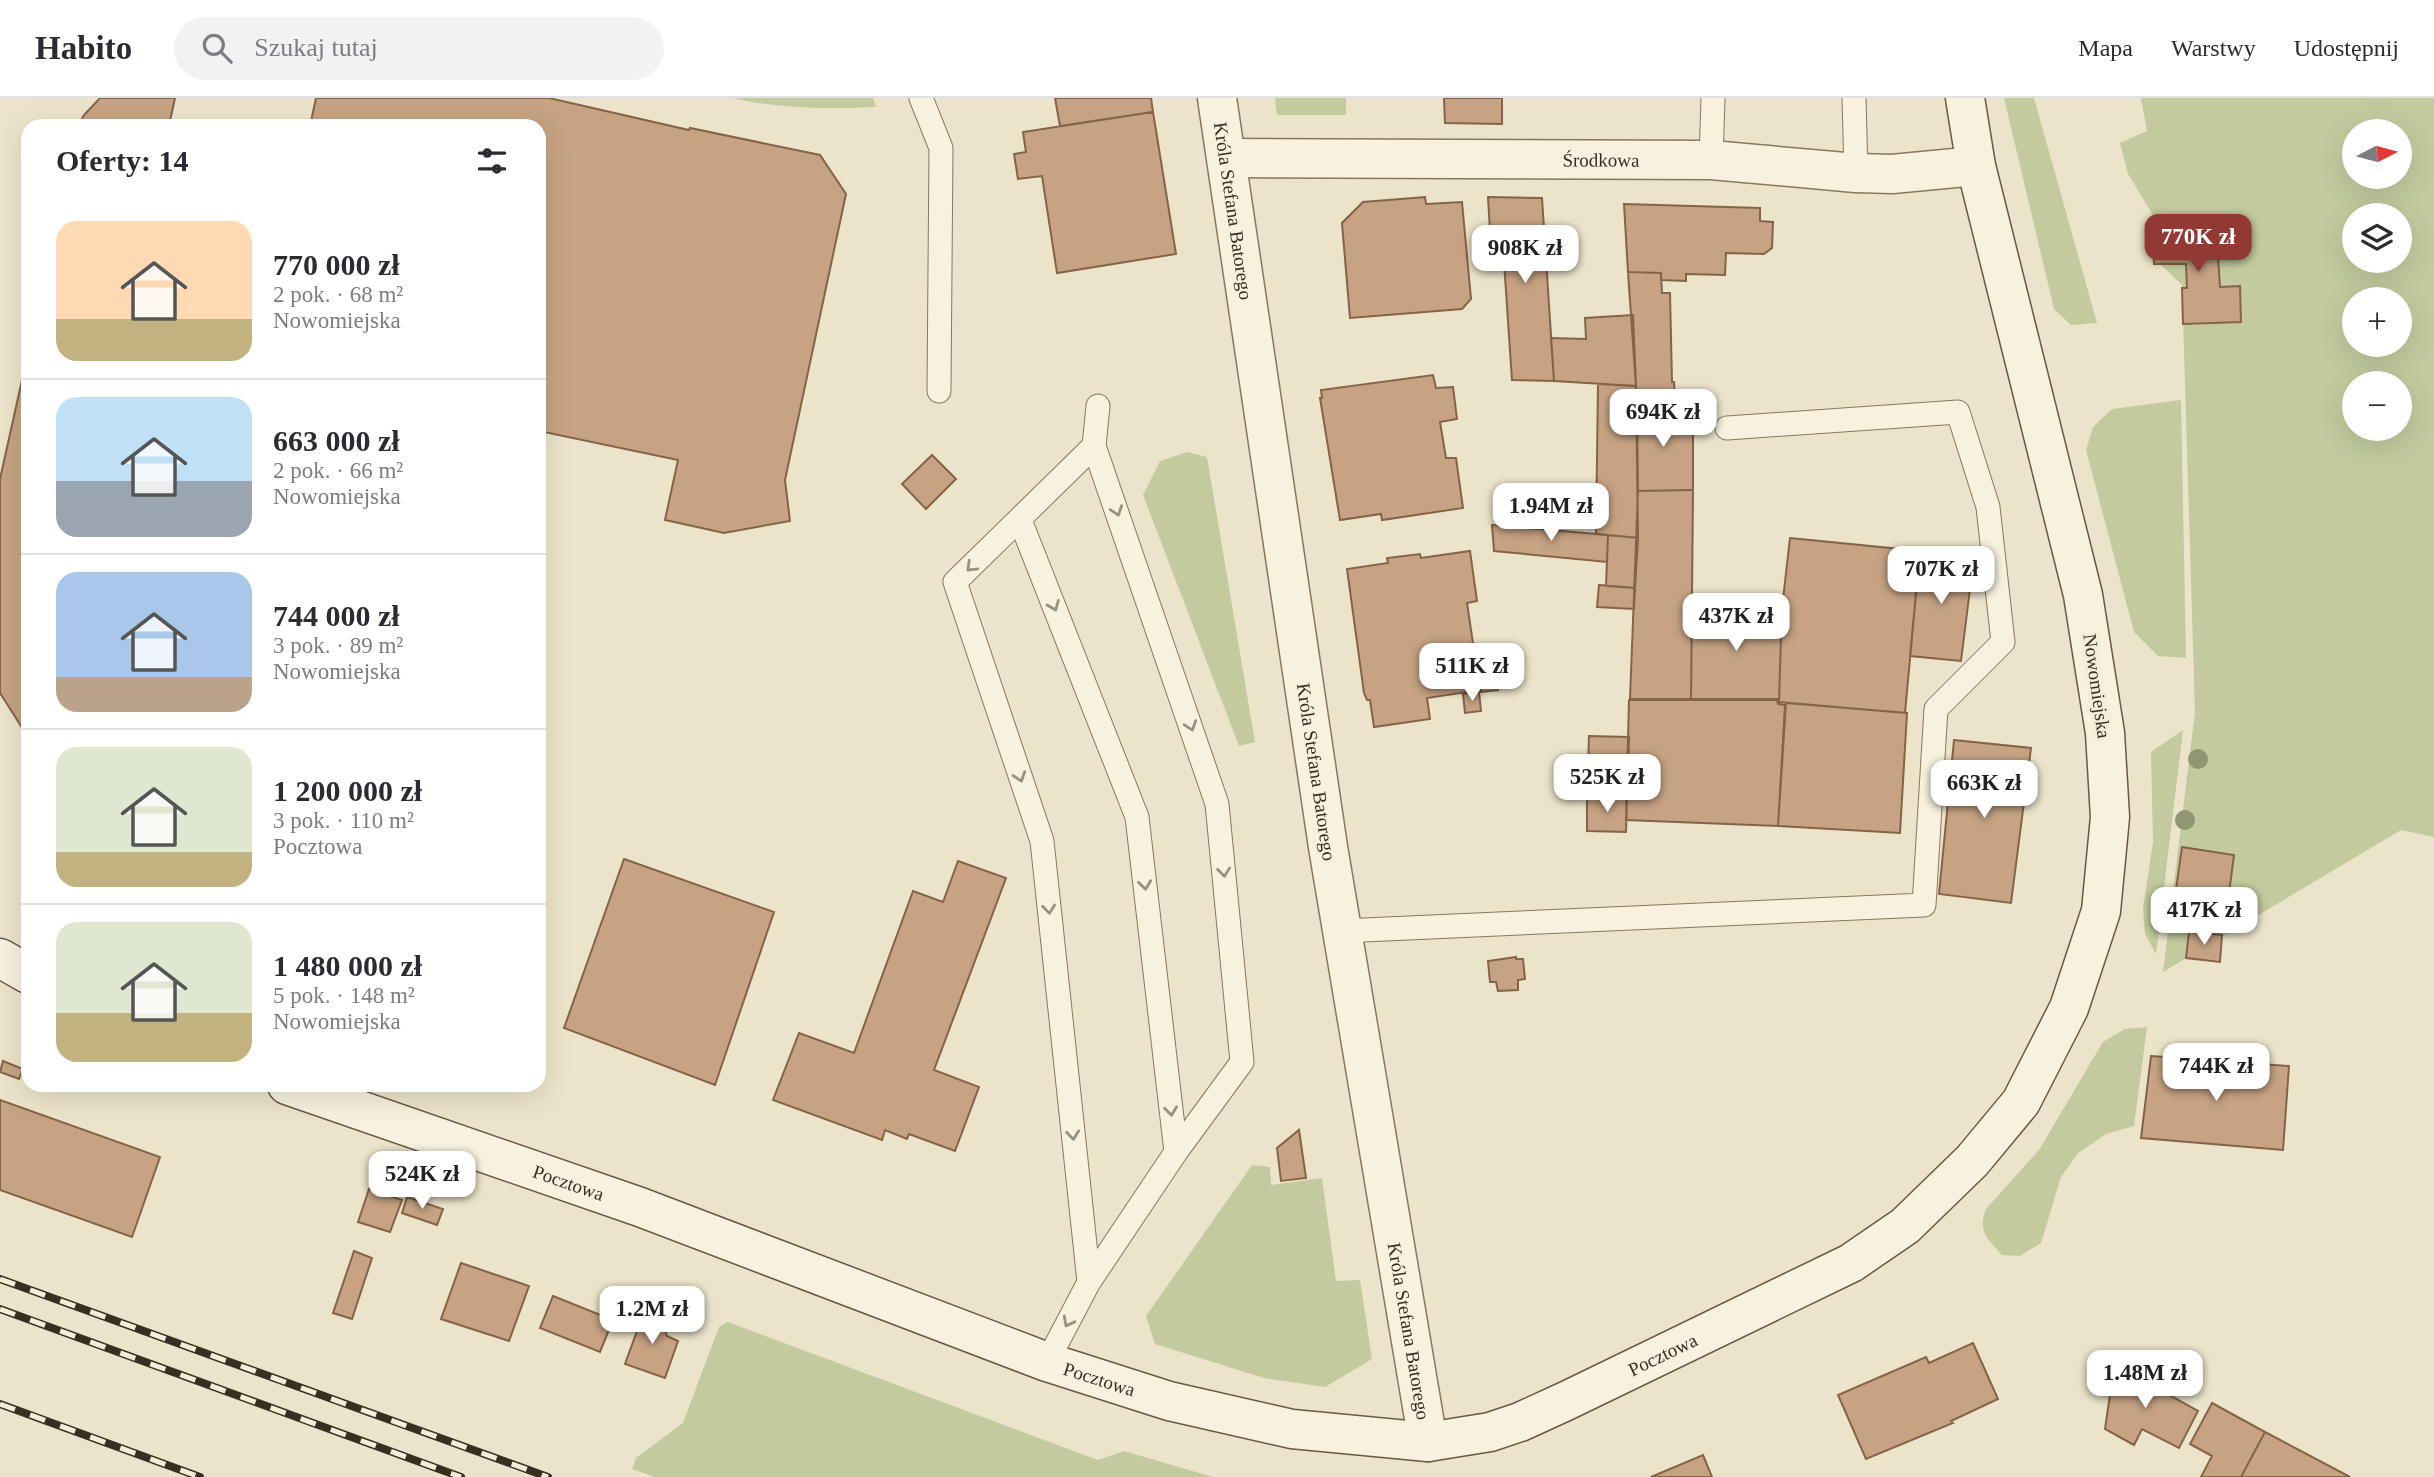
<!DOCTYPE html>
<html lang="pl">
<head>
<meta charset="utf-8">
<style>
	body { margin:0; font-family:Georgia,serif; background:#f2f2f3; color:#2b2b33; height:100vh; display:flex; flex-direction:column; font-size:26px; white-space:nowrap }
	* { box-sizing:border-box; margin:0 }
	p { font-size:23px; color:#7c7c81 }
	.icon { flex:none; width:38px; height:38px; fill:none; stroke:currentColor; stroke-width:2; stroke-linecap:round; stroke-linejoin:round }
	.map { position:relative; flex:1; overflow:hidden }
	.side { position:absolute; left:21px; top:21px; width:525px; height:973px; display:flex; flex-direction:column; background:#fff; border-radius:21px; box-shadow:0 7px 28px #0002 }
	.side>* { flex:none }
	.needle { width:46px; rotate:84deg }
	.fabs { position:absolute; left:2342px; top:21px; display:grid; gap:14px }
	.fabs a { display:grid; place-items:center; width:70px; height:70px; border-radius:50%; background:#fff; box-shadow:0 7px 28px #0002; font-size:35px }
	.price { position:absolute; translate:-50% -60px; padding:0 16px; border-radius:14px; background:#fff; color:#222; font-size:23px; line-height:46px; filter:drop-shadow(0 2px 4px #0008) }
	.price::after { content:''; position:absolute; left:50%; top:42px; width:21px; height:16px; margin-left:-10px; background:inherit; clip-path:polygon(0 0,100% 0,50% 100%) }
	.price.on { background:#923934; color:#fff }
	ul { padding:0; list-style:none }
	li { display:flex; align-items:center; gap:21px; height:175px; padding:0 35px }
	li+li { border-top:2px solid #e1e1e2 }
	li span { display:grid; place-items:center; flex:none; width:196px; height:140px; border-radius:21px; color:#555 }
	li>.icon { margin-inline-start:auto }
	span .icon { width:84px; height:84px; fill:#fffc; stroke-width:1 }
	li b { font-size:30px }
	h2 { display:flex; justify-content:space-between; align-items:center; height:84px; padding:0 35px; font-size:30px }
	header { display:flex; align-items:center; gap:42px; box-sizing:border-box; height:98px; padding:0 35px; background:#fff; border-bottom:2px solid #e1e1e2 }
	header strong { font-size:33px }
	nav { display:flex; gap:38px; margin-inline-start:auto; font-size:24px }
	.search { width:490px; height:63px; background:#f2f2f3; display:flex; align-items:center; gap:18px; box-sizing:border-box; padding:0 24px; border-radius:38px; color:#7c7c81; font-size:26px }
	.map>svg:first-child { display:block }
	.green { fill:#c2ca9e; fill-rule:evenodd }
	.building { fill:#c7a383; stroke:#856347; stroke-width:2 }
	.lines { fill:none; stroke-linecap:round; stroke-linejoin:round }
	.lane-casing { stroke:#87775f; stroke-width:25 }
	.street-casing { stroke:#87775f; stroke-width:41 }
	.secondary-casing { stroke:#695842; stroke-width:41 }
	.lane { stroke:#f7f1dd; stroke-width:23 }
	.street { stroke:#f7f1dd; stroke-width:38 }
	.secondary { stroke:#f7f1dd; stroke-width:38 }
	.rail-casing { stroke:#392e22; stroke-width:8 }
	.rail { stroke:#f4eed9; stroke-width:5; stroke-dasharray:16; stroke-linecap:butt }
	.tree { fill:#919572 }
	.oneway { stroke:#989080 }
	.labels { text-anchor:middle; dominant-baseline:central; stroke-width:7; stroke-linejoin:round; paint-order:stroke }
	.street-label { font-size:19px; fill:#392e22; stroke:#f4eed9 }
</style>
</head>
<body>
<header>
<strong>Habito</strong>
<div class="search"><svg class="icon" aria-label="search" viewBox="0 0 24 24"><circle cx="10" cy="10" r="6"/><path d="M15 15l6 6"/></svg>Szukaj tutaj</div>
<nav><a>Mapa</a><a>Warstwy</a><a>Udostępnij</a></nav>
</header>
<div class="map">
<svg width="2434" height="1379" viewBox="0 0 2434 1379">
	<rect width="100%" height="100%" fill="#ece4ca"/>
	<path class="green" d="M 732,0 L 873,0 L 876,9 C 828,11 779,11 732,0 Z
		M 1275,0 L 1346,0 L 1346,17 L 1277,17 Z
		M 2004,0 L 2034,0 L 2097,225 L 2071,227 L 2054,211 Z
		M 2141,0 L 2434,0 L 2434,739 L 2401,732 L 2163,874 L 2195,614 L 2182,187 L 2150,156 L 2154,119 L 2128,76 L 2120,45 L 2147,33 ZM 2354,33 L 2399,33 L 2399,79 L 2354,79 ZM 2354,117 L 2399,117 L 2399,163 L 2354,163 ZM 2354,201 L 2399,201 L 2399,247 L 2354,247 ZM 2354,285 L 2399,285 L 2399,331 L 2354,331 Z
		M 2181,302 L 2186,560 L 2158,558 L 2134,534 L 2086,352 L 2093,329 L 2112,311 Z
		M 1187,354 L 1207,359 L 1255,644 L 1239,648 L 1143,397 L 1160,363 Z
		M 2183,632 L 2156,856 L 2145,836 L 2143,811 L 2153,744 L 2151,654 Z
		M 2147,929 L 2134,1028 L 2106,1036 L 2078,1055 L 2061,1079 L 2041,1145 L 2020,1158 L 2002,1157 C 1988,1141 1977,1134 1986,1111 L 2039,1052 L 2103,944 L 2125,931 Z
		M 1252,1067 L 1270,1069 L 1271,1087 L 1322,1080 L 1336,1183 L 1360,1182 L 1372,1261 L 1325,1289 L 1264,1280 L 1155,1246 L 1146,1218 Z
		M 728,1224 L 1098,1362 L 1124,1353 L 1213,1379 L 654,1379 L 632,1371 L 636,1360 L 683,1325 L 719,1229 Z"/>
	<path class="building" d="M 100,0 L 175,0 L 169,28 L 78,28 L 84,17 Z
		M 316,0 L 549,0 L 689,32 L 690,30 L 820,57 L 846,96 L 785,382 L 790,423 L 724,435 L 665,422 L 678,362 L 539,333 L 539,28 L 310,28 Z
		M 1055,0 L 1151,0 L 1153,14 L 1060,28 Z
		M 1444,0 L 1502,0 L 1502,26 L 1445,25 Z
		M 1153,14 L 1176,156 L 1057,175 L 1042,78 L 1018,81 L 1014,56 L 1026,54 L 1023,34 Z
		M 1425,99 L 1426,106 L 1462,104 L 1471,201 L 1462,211 L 1350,220 L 1342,125 L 1363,104 Z
		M 1488,99 L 1542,100 L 1554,283 L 1512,282 L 1502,134 L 1490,133 Z
		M 1624,106 L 1760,110 L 1760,123 L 1773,124 L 1772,150 L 1764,156 L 1726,155 L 1725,177 L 1686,176 L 1686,183 L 1661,182 L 1661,175 L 1628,174 Z
		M 2216,128 L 2220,189 L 2240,188 L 2241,224 L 2183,226 L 2182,190 L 2187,190 L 2186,166 L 2154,166 L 2152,131 Z
		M 1628,174 L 1661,175 L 1662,195 L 1670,195 L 1672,284 L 1674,284 L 1675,302 L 1637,303 Z
		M 1633,217 L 1636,288 L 1554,283 L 1551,240 L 1586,241 L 1585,220 Z
		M 28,255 L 28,639 L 0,595 L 0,381 Z
		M 1433,277 L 1436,290 L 1453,289 L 1457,321 L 1440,324 L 1446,360 L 1456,360 L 1463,410 L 1382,422 L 1381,416 L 1340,422 L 1320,300 L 1322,300 L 1321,292 Z
		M 1598,286 L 1636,288 L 1638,440 L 1596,436 Z
		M 1675,302 L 1675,333 L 1693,332 L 1693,392 L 1638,393 L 1637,303 Z
		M 932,357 L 956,381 L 926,411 L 902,386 Z
		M 1693,392 L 1691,601 L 1630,601 L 1638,393 Z
		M 1492,427 L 1608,437 L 1607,464 L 1494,453 Z
		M 1608,437 L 1638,440 L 1635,490 L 1606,488 Z
		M 1790,440 L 1920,453 L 1905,615 L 1779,604 L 1782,510 Z
		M 1470,453 L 1477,503 L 1467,505 L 1480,592 L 1427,600 L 1430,621 L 1374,629 L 1370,602 L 1367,602 L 1364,595 L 1347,471 L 1388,465 L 1387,460 L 1420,456 L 1421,460 Z
		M 1920,453 L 1974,459 L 1961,563 L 1910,558 Z
		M 1599,487 L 1635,490 L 1634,511 L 1597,509 Z
		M 1692,510 L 1782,510 L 1779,601 L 1691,601 Z
		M 1493,553 L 1498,592 L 1481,594 L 1475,554 Z
		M 1479,594 L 1481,613 L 1465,615 L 1463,596 Z
		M 1629,602 L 1777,602 L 1778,606 L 1785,607 L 1778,728 L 1626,722 Z
		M 1786,605 L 1907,615 L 1900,735 L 1778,728 Z
		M 1589,638 L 1629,639 L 1627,700 L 1587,699 Z
		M 1954,642 L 2031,650 L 2011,805 L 1939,796 Z
		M 1587,699 L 1627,700 L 1626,734 L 1587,733 Z
		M 2182,749 L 2234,757 L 2224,833 L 2171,827 Z
		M 624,761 L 774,814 L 715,987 L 564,930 Z
		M 958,763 L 1006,780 L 934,972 L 979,989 L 955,1053 L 909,1036 L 907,1041 L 885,1032 L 882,1042 L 773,1002 L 799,935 L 854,955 L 913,793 L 943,804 Z
		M 2189,834 L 2222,837 L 2220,864 L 2186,860 Z
		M 1516,859 L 1516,861 L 1523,861 L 1525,881 L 1518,882 L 1518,892 L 1498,893 L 1496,884 L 1490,884 L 1488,863 Z
		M 2151,958 L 2289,968 L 2283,1052 L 2141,1040 Z
		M 3,963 L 23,971 L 19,981 L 0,974 Z
		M 0,1002 L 160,1059 L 132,1139 L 0,1092 Z
		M 1299,1032 L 1306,1080 L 1281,1083 L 1277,1050 Z
		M 369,1091 L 402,1102 L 390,1134 L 358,1124 Z
		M 407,1099 L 443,1111 L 437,1127 L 402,1115 Z
		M 354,1153 L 372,1160 L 352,1221 L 333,1215 Z
		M 461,1165 L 529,1188 L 509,1243 L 441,1221 Z
		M 553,1198 L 613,1222 L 600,1254 L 540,1230 Z
		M 645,1211 L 666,1219 L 668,1221 L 664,1230 L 667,1238 L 678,1243 L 665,1280 L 625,1266 Z
		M 1973,1245 L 1998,1301 L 1951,1323 L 1953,1325 L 1866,1361 L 1838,1297 L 1926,1259 L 1929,1265 Z
		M 2115,1262 L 2137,1272 L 2135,1278 L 2198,1313 L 2179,1350 L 2142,1331 L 2134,1347 L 2105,1331 Z
		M 2212,1305 L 2265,1334 L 2241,1379 L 2201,1379 L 2212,1358 L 2190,1346 Z
		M 2265,1334 L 2350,1379 L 2241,1379 Z
		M 1703,1357 L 1712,1379 L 1651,1379 Z"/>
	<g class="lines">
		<g class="lane-casing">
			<path id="lane" d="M 921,0 L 941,50 L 939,293
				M 1854,0 L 1856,75
				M 1711,62 L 1713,0
				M 1094,348 L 1217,706 L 1242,964 L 1176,1054
				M 1020,422 L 1137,719 L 1176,1054 L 1089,1184 L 1047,1264
				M 1341,833 L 1924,807 L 1936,611 L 2003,544 L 1988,409 L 1958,314 L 1727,330
				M 1089,1184 L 1042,743 L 955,484 L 1094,348 L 1098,308"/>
		</g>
		<g class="street-casing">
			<g id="street">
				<path id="s1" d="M 1217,0 L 1328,749 L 1428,1344"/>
				<path id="s2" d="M 1227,60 L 1711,62 L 1856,75 L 1892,76 L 1976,68"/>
			</g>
		</g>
		<g class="secondary-casing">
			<g id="secondary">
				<path d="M 0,860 L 28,876"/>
				<path id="s3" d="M 287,987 L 640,1109 L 1047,1264 L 1169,1303 L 1292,1331 L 1428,1344 L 1490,1334 L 1520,1324 L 1566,1303 L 1851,1165 L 1905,1128 L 1972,1063 L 2021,1004 L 2069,910 L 2101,813 L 2110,719 L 2105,635 L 2083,497 L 1976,68 L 1965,0"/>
			</g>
		</g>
		<use href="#lane" class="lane"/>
		<use href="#street" class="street"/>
		<use href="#secondary" class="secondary"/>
		<g class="rail-casing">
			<path id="rail" d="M 0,1181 L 548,1379
				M 0,1211 L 461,1379
				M 0,1306 L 200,1379"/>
		</g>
		<use href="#rail" class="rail"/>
	</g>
	<g class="tree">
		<circle cx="2198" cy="661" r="10"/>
		<circle cx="2185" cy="722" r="10"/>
	</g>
	<defs><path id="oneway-chevron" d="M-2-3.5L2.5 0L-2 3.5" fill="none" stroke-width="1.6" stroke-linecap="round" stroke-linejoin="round" transform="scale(1.75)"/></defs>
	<g class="oneway">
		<use href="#oneway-chevron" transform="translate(1117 413) rotate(71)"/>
		<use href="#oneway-chevron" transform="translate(971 469) rotate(136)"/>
		<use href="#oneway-chevron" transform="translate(1054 508) rotate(68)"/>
		<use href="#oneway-chevron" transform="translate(1191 628) rotate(71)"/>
		<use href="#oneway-chevron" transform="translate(1020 679) rotate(72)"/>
		<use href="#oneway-chevron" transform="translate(1224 774) rotate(84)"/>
		<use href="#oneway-chevron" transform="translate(1145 787) rotate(83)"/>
		<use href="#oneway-chevron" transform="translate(1049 811) rotate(84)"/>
		<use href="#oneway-chevron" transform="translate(1171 1013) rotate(83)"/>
		<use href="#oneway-chevron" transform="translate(1073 1037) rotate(84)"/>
		<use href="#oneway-chevron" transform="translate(1068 1224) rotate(118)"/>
	</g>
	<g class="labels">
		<g class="street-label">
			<text stroke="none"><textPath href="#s2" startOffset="374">Środkowa</textPath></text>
			<text stroke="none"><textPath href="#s1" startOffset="114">Króla Stefana Batorego</textPath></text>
			<text transform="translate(2097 588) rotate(82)">Nowomiejska</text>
			<text stroke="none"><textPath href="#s1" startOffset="681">Króla Stefana Batorego</textPath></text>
			<text stroke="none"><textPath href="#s3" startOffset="298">Pocztowa</textPath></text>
			<text stroke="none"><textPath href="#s1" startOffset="1248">Króla Stefana Batorego</textPath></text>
			<text stroke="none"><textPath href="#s3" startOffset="1452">Pocztowa</textPath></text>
			<text stroke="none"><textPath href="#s3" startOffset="864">Pocztowa</textPath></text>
		</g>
	</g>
</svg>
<div class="fabs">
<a><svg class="needle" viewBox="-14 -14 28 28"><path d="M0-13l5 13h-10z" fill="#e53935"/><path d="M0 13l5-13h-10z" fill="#7c7c81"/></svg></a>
<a><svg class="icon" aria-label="layers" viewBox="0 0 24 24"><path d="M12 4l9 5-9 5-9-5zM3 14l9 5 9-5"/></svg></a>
<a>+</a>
<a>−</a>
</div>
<b class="price on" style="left:2198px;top:176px">770K zł</b>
<b class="price" style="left:1525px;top:187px">908K zł</b>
<b class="price" style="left:1663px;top:351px">694K zł</b>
<b class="price" style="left:1551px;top:445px">1.94M zł</b>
<b class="price" style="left:1941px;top:508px">707K zł</b>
<b class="price" style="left:1736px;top:555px">437K zł</b>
<b class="price" style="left:1472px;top:605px">511K zł</b>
<b class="price" style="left:1607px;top:716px">525K zł</b>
<b class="price" style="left:1984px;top:722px">663K zł</b>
<b class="price" style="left:2204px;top:849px">417K zł</b>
<b class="price" style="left:2216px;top:1005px">744K zł</b>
<b class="price" style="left:422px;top:1113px">524K zł</b>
<b class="price" style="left:652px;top:1248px">1.2M zł</b>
<b class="price" style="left:2145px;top:1312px">1.48M zł</b>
<section class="side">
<h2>Oferty: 14<svg class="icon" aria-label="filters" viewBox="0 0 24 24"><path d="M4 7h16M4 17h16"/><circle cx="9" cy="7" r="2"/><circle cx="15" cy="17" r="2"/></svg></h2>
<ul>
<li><span style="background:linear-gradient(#ffd9b3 70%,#c2b280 0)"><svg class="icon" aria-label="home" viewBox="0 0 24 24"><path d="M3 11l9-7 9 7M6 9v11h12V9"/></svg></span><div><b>770 000 zł</b><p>2 pok. · 68 m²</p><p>Nowomiejska</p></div></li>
<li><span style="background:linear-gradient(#bfe0f5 60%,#9aa5b1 0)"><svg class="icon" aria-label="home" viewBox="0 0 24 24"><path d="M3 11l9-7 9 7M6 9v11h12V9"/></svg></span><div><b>663 000 zł</b><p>2 pok. · 66 m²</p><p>Nowomiejska</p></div></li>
<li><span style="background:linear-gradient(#a9c7e8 75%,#b9a48a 0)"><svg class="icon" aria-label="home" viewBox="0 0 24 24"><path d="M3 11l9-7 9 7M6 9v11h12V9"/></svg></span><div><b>744 000 zł</b><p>3 pok. · 89 m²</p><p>Nowomiejska</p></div></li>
<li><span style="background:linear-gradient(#dfe7d0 75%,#c2b280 0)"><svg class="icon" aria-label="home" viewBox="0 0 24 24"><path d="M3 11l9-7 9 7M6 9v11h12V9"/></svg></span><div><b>1 200 000 zł</b><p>3 pok. · 110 m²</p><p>Pocztowa</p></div></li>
<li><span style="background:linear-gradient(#dfe7d0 65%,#c2b280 0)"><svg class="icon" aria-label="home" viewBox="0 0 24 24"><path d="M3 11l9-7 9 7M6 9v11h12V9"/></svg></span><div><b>1 480 000 zł</b><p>5 pok. · 148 m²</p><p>Nowomiejska</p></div></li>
</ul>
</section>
</div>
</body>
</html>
